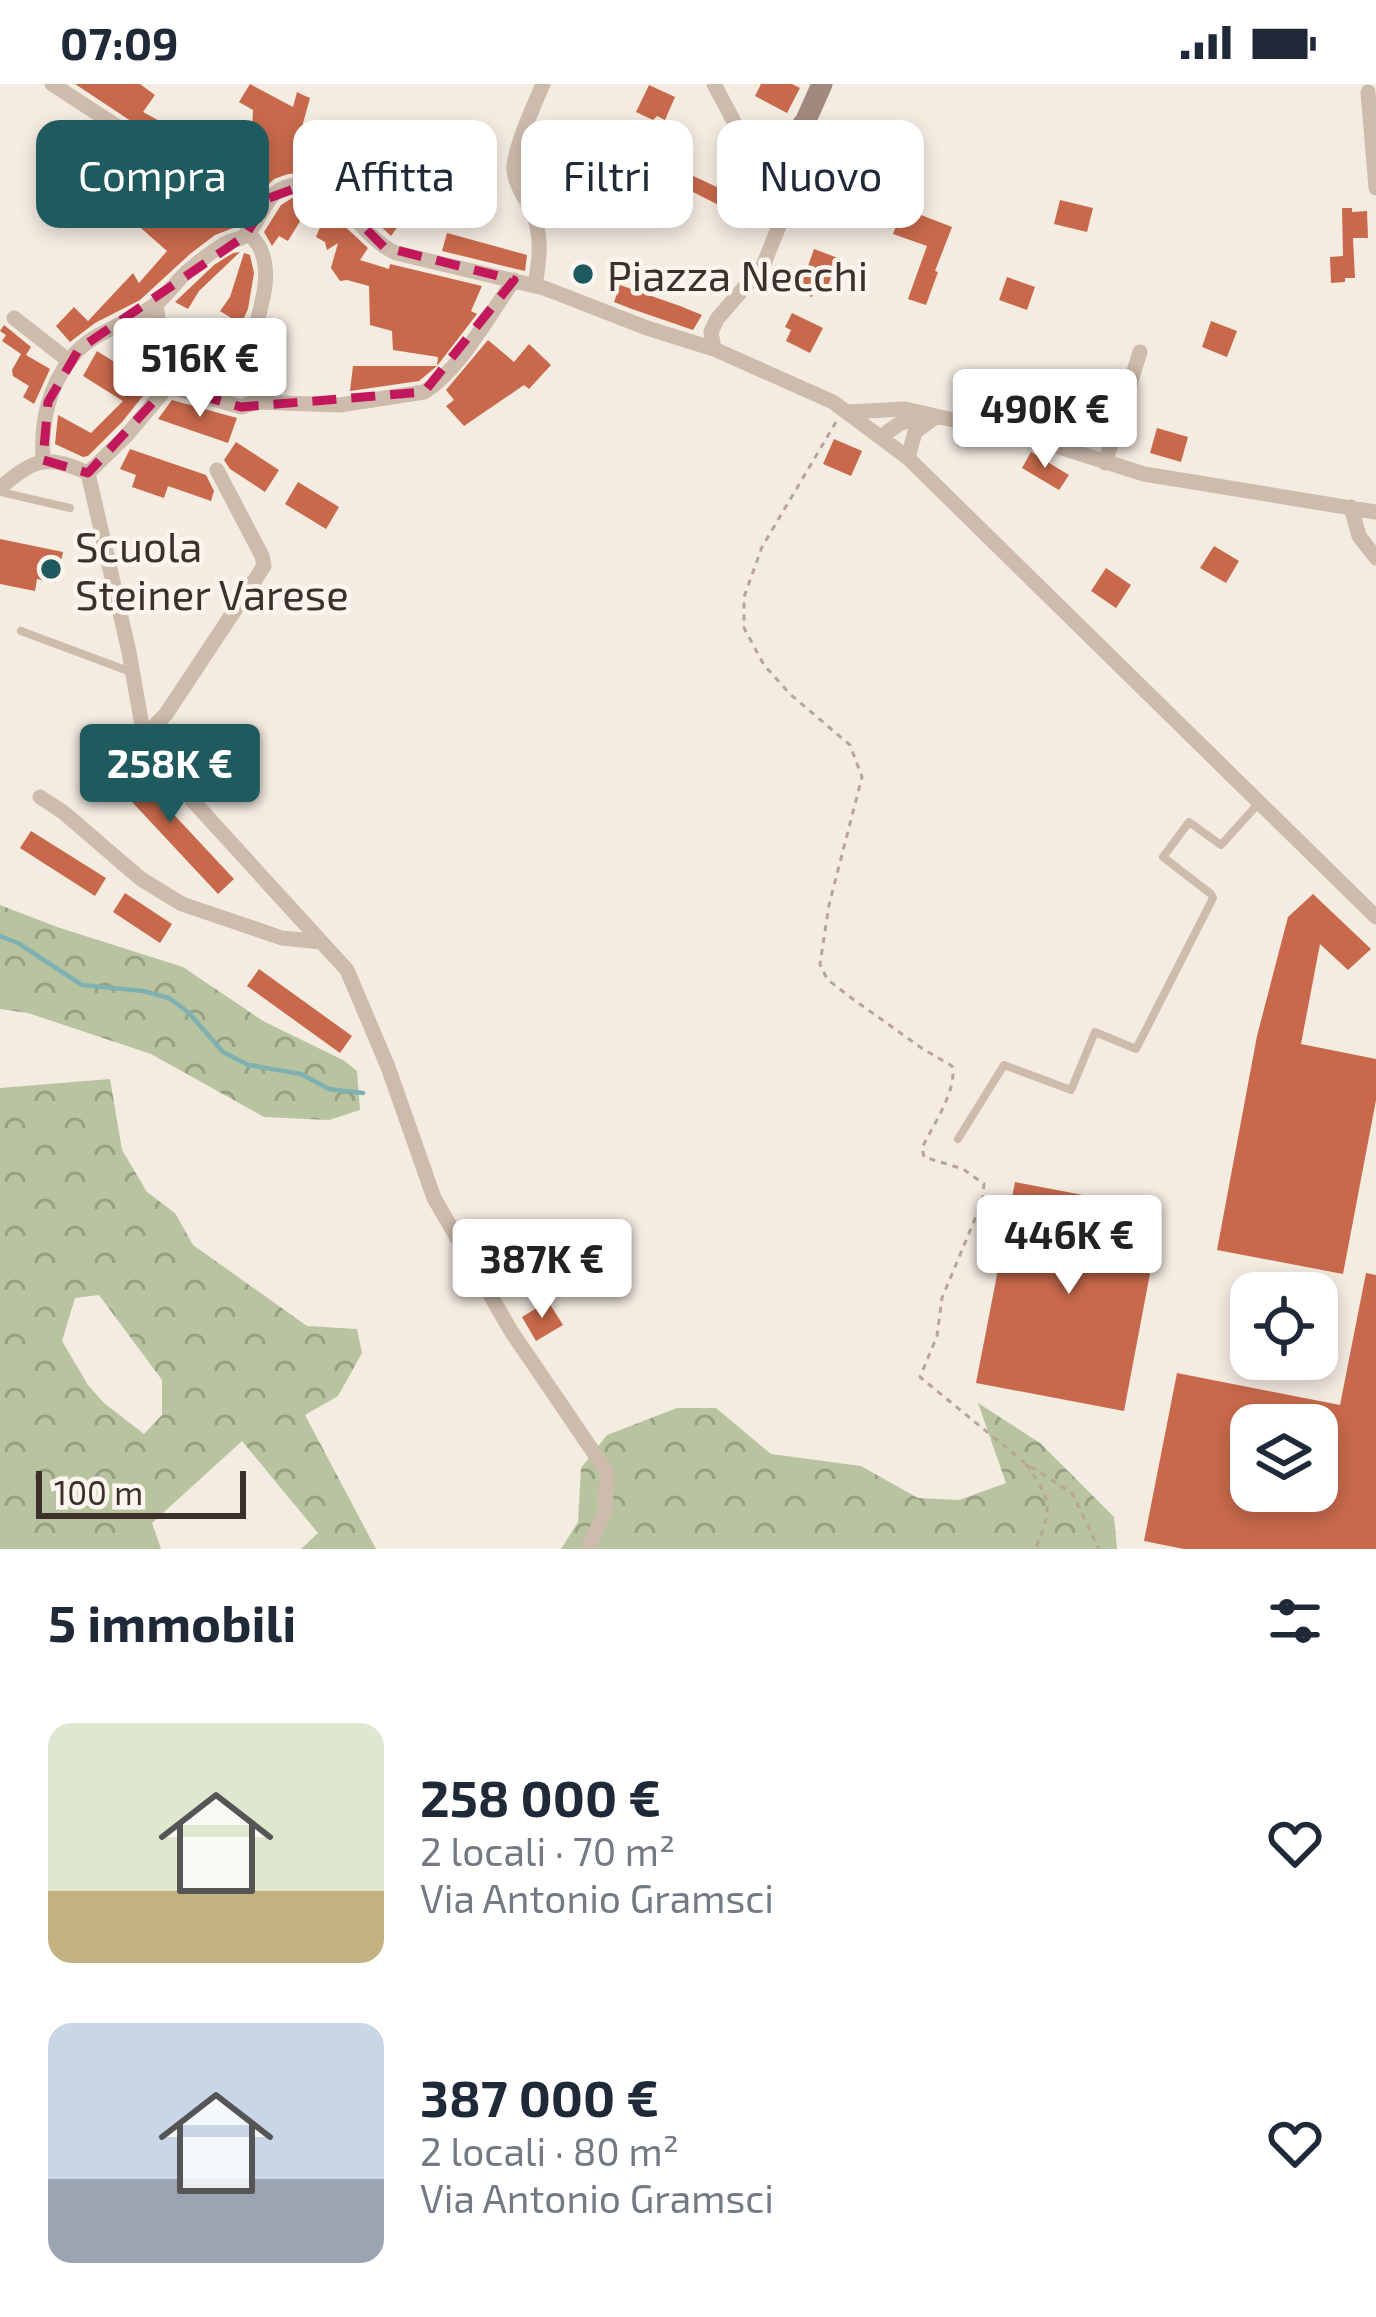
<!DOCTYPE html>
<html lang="it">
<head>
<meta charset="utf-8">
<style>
	body { margin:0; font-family:"Exo 2",sans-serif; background:#f6f6f7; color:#1f2937; height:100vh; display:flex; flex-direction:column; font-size:45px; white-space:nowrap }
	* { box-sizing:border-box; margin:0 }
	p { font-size:39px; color:#747a83 }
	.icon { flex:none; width:66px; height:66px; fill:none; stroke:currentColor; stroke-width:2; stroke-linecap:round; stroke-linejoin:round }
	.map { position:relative; height:1465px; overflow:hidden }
	.sheet { display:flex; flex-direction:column; background:#fff; flex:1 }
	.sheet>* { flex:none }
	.top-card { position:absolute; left:36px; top:36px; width:1305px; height:108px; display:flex; gap:24px }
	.tools { position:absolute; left:1230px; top:1188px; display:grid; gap:24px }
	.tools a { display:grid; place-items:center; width:108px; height:108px; border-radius:24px; background:#fff; box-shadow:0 6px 18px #0003; font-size:60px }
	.scale { position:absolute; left:36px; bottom:30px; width:210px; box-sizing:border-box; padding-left:12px; border:6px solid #3b302b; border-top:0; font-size:33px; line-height:42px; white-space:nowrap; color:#3b302b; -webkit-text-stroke:9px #fbf5ee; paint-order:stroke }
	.price { position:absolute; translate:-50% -102px; padding:0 27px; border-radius:12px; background:#fff; color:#222; font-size:39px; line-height:78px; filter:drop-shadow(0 3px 6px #0008) }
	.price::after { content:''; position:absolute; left:50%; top:72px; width:36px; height:27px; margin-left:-18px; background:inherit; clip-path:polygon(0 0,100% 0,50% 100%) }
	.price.current { background:#1f5a5e; color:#fff }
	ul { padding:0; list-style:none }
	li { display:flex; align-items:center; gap:36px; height:300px; padding:0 48px }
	li span { display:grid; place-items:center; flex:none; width:336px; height:240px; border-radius:24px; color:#555 }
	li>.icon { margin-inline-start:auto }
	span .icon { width:144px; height:144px; fill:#fffc; stroke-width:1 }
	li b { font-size:51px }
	h2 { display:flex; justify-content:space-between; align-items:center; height:144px; padding:0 48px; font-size:51px }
	.pill { padding:0 42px; border-radius:24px; background:#fff; box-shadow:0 6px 18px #0003; font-size:42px; line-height:108px }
	.pill.current { background:#1f5a5e; color:#fff }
	.status { display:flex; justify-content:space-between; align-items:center; height:84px; padding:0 60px; background:#fff; direction:ltr }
	.status svg { height:33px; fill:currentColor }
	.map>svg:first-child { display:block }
	.forest { fill:url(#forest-crowns); fill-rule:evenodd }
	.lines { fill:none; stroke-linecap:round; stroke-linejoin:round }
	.stream { stroke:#7fb0b2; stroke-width:4.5 }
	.building { fill:#c8694b; fill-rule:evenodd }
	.path { stroke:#b9a596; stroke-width:3; stroke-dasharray:6 6; stroke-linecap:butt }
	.lane { stroke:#cdbbac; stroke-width:8 }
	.street { stroke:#cdbbac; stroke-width:15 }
	.secondary { stroke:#a18a7d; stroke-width:21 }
	.marked { fill:none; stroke:#c2185b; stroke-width:9; stroke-dasharray:24 15; stroke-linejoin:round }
	.poi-dot { fill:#1f5a5e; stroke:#fbf5ee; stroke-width:4.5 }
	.labels { text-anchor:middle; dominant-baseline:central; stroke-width:9; stroke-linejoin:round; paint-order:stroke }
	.poi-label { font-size:42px; fill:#3b302b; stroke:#fbf5ee; text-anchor:start }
</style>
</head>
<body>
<div class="status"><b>07:09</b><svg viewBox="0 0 49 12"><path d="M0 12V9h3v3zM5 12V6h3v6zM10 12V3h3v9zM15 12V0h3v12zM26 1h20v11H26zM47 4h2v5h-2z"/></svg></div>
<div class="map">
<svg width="1376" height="1465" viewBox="0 0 1376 1465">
	<defs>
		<pattern id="forest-crowns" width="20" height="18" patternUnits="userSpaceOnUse" patternTransform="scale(3)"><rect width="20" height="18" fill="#b8c4a0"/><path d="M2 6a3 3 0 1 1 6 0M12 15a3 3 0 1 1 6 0" fill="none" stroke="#97a083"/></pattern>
	</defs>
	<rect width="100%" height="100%" fill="#f4ebe1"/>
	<path class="forest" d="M 0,821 L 57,843 L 183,883 L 263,937 L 343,976 L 357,987 L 360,1026 L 329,1036 L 264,1033 L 151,970 L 28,929 L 0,925 Z
		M 110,995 L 122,1066 L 147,1108 L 175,1129 L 193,1161 L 307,1242 L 357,1245 L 362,1269 L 338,1312 L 305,1331 L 376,1465 L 301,1465 L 318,1449 L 242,1357 L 152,1439 L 161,1465 L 0,1465 L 0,1004 ZM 99,1211 L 162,1296 L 162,1331 L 144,1350 L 104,1319 L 88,1301 L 62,1257 L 75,1214 Z
		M 978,1319 L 1040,1359 L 1114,1433 L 1117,1465 L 561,1465 L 578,1438 L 581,1384 L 607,1351 L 677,1324 L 716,1324 L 771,1370 L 861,1382 L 918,1414 L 959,1416 L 1006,1399 Z"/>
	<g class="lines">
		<path class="stream" d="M 0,852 L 18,859 L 82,901 L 143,907 L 169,914 L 188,928 L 223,968 L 248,981 L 301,990 L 329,1005 L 363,1009"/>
	</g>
	<path class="building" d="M 75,0 L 140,0 L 155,11 L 143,28 L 211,65 L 250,91 L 253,26 L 239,18 L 250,0 L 293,23 L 297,8 L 303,11 L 310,14 L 300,50 L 341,59 L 332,83 L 354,91 L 350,102 L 376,131 L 388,114 L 398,121 L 396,124 L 402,129 L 398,135 L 401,138 L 391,152 L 336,101 L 321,93 L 305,89 L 288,90 L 274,95 L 257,112 L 152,51 Z
		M 761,0 L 792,0 L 800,4 L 787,29 L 755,12 Z
		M 649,1 L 675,13 L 665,36 L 657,32 L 653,36 L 636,28 Z
		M 614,44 L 639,56 L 602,109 L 585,98 L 607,65 L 604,63 Z
		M 873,51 L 895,60 L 892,67 L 907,73 L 900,90 L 883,84 L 878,96 L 858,88 Z
		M 52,57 L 100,81 L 104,73 L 125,83 L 136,69 L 245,133 L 236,143 L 215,151 L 190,170 L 140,216 L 95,239 L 70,258 L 56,242 L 74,223 L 88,237 L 133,189 L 139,199 L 167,167 L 117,123 L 121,114 L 43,74 Z
		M 656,57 L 672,65 L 667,74 L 674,77 L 672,82 L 755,121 L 748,136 L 642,82 Z
		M 301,113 L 322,121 L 368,164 L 360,176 L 389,185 L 390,180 L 482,202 L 471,227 L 477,230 L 437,282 L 438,273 L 393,266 L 392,247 L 370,241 L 369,202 L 347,196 L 340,197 L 331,184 L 338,159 L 327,166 L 325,158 L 316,153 L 323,136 L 305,129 L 288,157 L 279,152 L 272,162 L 264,148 L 281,121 L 292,114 Z
		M 1060,116 L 1093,124 L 1087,148 L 1054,140 Z
		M 903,124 L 952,143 L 935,187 L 938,188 L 926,221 L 908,215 L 927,162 L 893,150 Z
		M 1342,124 L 1352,124 L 1352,128 L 1367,127 L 1368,154 L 1353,154 L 1355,194 L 1345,194 L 1345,198 L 1331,199 L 1330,173 L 1343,172 Z
		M 447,149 L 527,171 L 525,187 L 442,167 Z
		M 814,165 L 838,174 L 828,202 L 817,198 L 812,213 L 791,205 L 799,182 L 807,185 Z
		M 240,168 L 199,207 L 188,225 L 175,218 L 214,181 L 233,169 Z
		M 244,169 L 250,171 L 254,189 L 248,225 L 241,240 L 220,227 L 230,213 Z
		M 1007,193 L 1035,203 L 1027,226 L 999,216 Z
		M 620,201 L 680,222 L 702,231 L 693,246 L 632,225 L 614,218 Z
		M 792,229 L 823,244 L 810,269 L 786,257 L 791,246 L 785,243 Z
		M 1211,237 L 1237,247 L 1227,273 L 1202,263 Z
		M 4,241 L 31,263 L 26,271 L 50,285 L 34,320 L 23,313 L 29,302 L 13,292 L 12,286 L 21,270 L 2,257 L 6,251 L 0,247 Z
		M 488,256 L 514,278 L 529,260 L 551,281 L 529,305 L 524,301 L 464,342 L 446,322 L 454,316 L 446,306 Z
		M 97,267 L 129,287 L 140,269 L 152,276 L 155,297 L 122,338 L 88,372 L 83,373 L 55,360 L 58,331 L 91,349 L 123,317 L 83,292 Z
		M 353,282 L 437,282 L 419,297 L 350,307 Z
		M 172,316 L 237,334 L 228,359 L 158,335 Z
		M 1157,344 L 1188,353 L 1181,378 L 1150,369 Z
		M 834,355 L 862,367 L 851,392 L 823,380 Z
		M 236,358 L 279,386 L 265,408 L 230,385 L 224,376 Z
		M 130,365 L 206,391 L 214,407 L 211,417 L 168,402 L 164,414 L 132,403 L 136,391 L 120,385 Z
		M 1031,368 L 1069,391 L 1059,406 L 1022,384 Z
		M 298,398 L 339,423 L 326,445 L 285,420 Z
		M 0,455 L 63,468 L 56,499 L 37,495 L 35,507 L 0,500 Z
		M 1214,462 L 1239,477 L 1226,499 L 1200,484 Z
		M 1106,484 L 1131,501 L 1116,524 L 1091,507 Z
		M 121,674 L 234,795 L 218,810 L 105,689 Z
		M 31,747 L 106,794 L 95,812 L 20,764 Z
		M 125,809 L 172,840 L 160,859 L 113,828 Z
		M 1313,810 L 1371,865 L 1348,886 L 1320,860 L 1301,960 L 1376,975 L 1376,1016 L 1343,1190 L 1217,1166 L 1257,952 L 1288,833 Z
		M 259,885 L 352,952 L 340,969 L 247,902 Z
		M 1015,1098 L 1162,1126 L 1124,1327 L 976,1299 Z
		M 1366,1189 L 1376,1191 L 1376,1465 L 1184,1465 L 1144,1457 L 1177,1289 L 1340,1321 ZM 1251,1341 L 1317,1341 L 1317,1407 L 1251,1407 Z
		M 548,1217 L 563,1241 L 536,1257 L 522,1233 Z"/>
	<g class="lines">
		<path class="path" d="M 836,338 L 762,463 L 744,513 L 744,544 L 764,581 L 790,610 L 850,661 L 862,693 L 829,821 L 820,880 L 827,895 L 850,913 L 923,965 L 952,982 C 958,1005 933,1041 922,1064 L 924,1073 L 963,1085 L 984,1100 L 982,1118 L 942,1214 L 937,1252 L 920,1293 L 1025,1379 L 1072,1409 L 1099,1465
			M 1026,1380 C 1052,1417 1053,1424 1035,1465"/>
		<path class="lane" d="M 0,408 L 70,424
			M 21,547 L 131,588
			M 958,1055 L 1004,981 L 1071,1006 L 1095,948 L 1136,965 L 1213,814 L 1211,810 L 1163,773 L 1189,738 L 1221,761 L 1258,720"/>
		<path class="street" d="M 52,0 L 146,61 L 261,128
			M 714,0 L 741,51 L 758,67
			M 1368,8 L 1376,104
			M755 77a18 18 0 1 1 36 0a18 18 0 1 1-36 0Z
			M 247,148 C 252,153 257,158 260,164 C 275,195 256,234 250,265
			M 535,202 C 539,178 542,158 535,135 C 529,118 513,101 514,82 C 516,60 534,21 543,0
			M 14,234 L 69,277
			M 714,265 L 711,248 L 717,235 L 763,182 L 779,142 L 774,95
			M 168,302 L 241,323 L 257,318 L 340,321 L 424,308 C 460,286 489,231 514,196
			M 847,328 L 905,325 L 1028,353 L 1144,390 L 1376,428
			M 882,352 L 899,340 L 925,331
			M 908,374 L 915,348 L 936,333
			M 43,376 C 41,337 48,304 72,273 C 93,246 132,240 157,219 C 169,209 177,196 189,186 C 200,177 213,166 226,159 C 231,156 238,156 243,153 C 265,137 263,99 302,101 C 342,104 360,153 396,169 L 544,204 L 647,244 L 714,265 L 833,318 L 908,374 L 1376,833
			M 1105,379 L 1140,268
			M 88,389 L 127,351 L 168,302 L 156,220
			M 0,404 C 34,375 46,370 88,389 L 129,568 L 144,653 L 150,670 L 347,886 L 388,983 L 434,1114 L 511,1247 L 607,1388 L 605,1427 L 588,1465
			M 1351,423 L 1359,452 L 1376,474
			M 144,653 L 166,630 L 264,482 L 262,472 L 217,386
			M 90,664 L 119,656 L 142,644
			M 40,713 L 63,728 L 141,795 L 182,820 L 282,854 L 321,858"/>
		<path class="secondary" d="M 785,64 L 806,36 L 822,0"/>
	</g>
	<path class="marked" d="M 305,101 L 333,112 L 384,163 L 514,196 L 424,308 L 241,323 L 168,302 L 88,389 L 43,376 L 48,318 L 79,265 L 245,152 L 269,114 Z"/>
	<g class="poi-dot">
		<circle cx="583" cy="190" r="12"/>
		<circle cx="51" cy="485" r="12"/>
	</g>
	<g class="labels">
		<g class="poi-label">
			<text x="607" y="190">Piazza Necchi</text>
			<text x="75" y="461">Scuola<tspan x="75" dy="48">Steiner Varese</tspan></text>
		</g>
	</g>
</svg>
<div class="tools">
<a><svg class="icon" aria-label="locate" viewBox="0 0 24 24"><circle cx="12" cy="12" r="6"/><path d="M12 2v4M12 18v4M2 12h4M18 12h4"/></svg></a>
<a><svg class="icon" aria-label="layers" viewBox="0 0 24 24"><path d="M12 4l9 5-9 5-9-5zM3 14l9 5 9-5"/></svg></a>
</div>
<div class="scale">100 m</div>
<b class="price" style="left:200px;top:336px">516K €</b>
<b class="price" style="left:1045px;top:387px">490K €</b>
<b class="price current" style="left:170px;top:742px">258K €</b>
<b class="price" style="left:1069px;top:1213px">446K €</b>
<b class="price" style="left:542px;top:1237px">387K €</b>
<div class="top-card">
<a class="pill current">Compra</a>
<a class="pill">Affitta</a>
<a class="pill">Filtri</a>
<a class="pill">Nuovo</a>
</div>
</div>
<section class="sheet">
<h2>5 immobili<svg class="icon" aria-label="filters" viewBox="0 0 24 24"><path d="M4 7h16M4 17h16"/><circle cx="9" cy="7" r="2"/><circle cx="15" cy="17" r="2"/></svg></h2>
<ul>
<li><span style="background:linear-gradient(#dfe7d0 70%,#c2b280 0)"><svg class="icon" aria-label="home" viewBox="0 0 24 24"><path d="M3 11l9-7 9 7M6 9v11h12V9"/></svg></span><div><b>258 000 €</b><p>2 locali · 70 m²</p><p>Via Antonio Gramsci</p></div><svg class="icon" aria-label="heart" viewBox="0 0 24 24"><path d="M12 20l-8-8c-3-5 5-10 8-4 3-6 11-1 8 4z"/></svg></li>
<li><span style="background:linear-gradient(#c9d6e8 65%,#9aa5b1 0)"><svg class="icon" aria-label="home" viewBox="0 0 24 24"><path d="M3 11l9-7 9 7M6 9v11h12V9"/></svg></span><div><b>387 000 €</b><p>2 locali · 80 m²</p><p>Via Antonio Gramsci</p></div><svg class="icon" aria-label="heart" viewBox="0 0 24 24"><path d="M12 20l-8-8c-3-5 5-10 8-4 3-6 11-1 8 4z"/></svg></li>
</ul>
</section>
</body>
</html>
